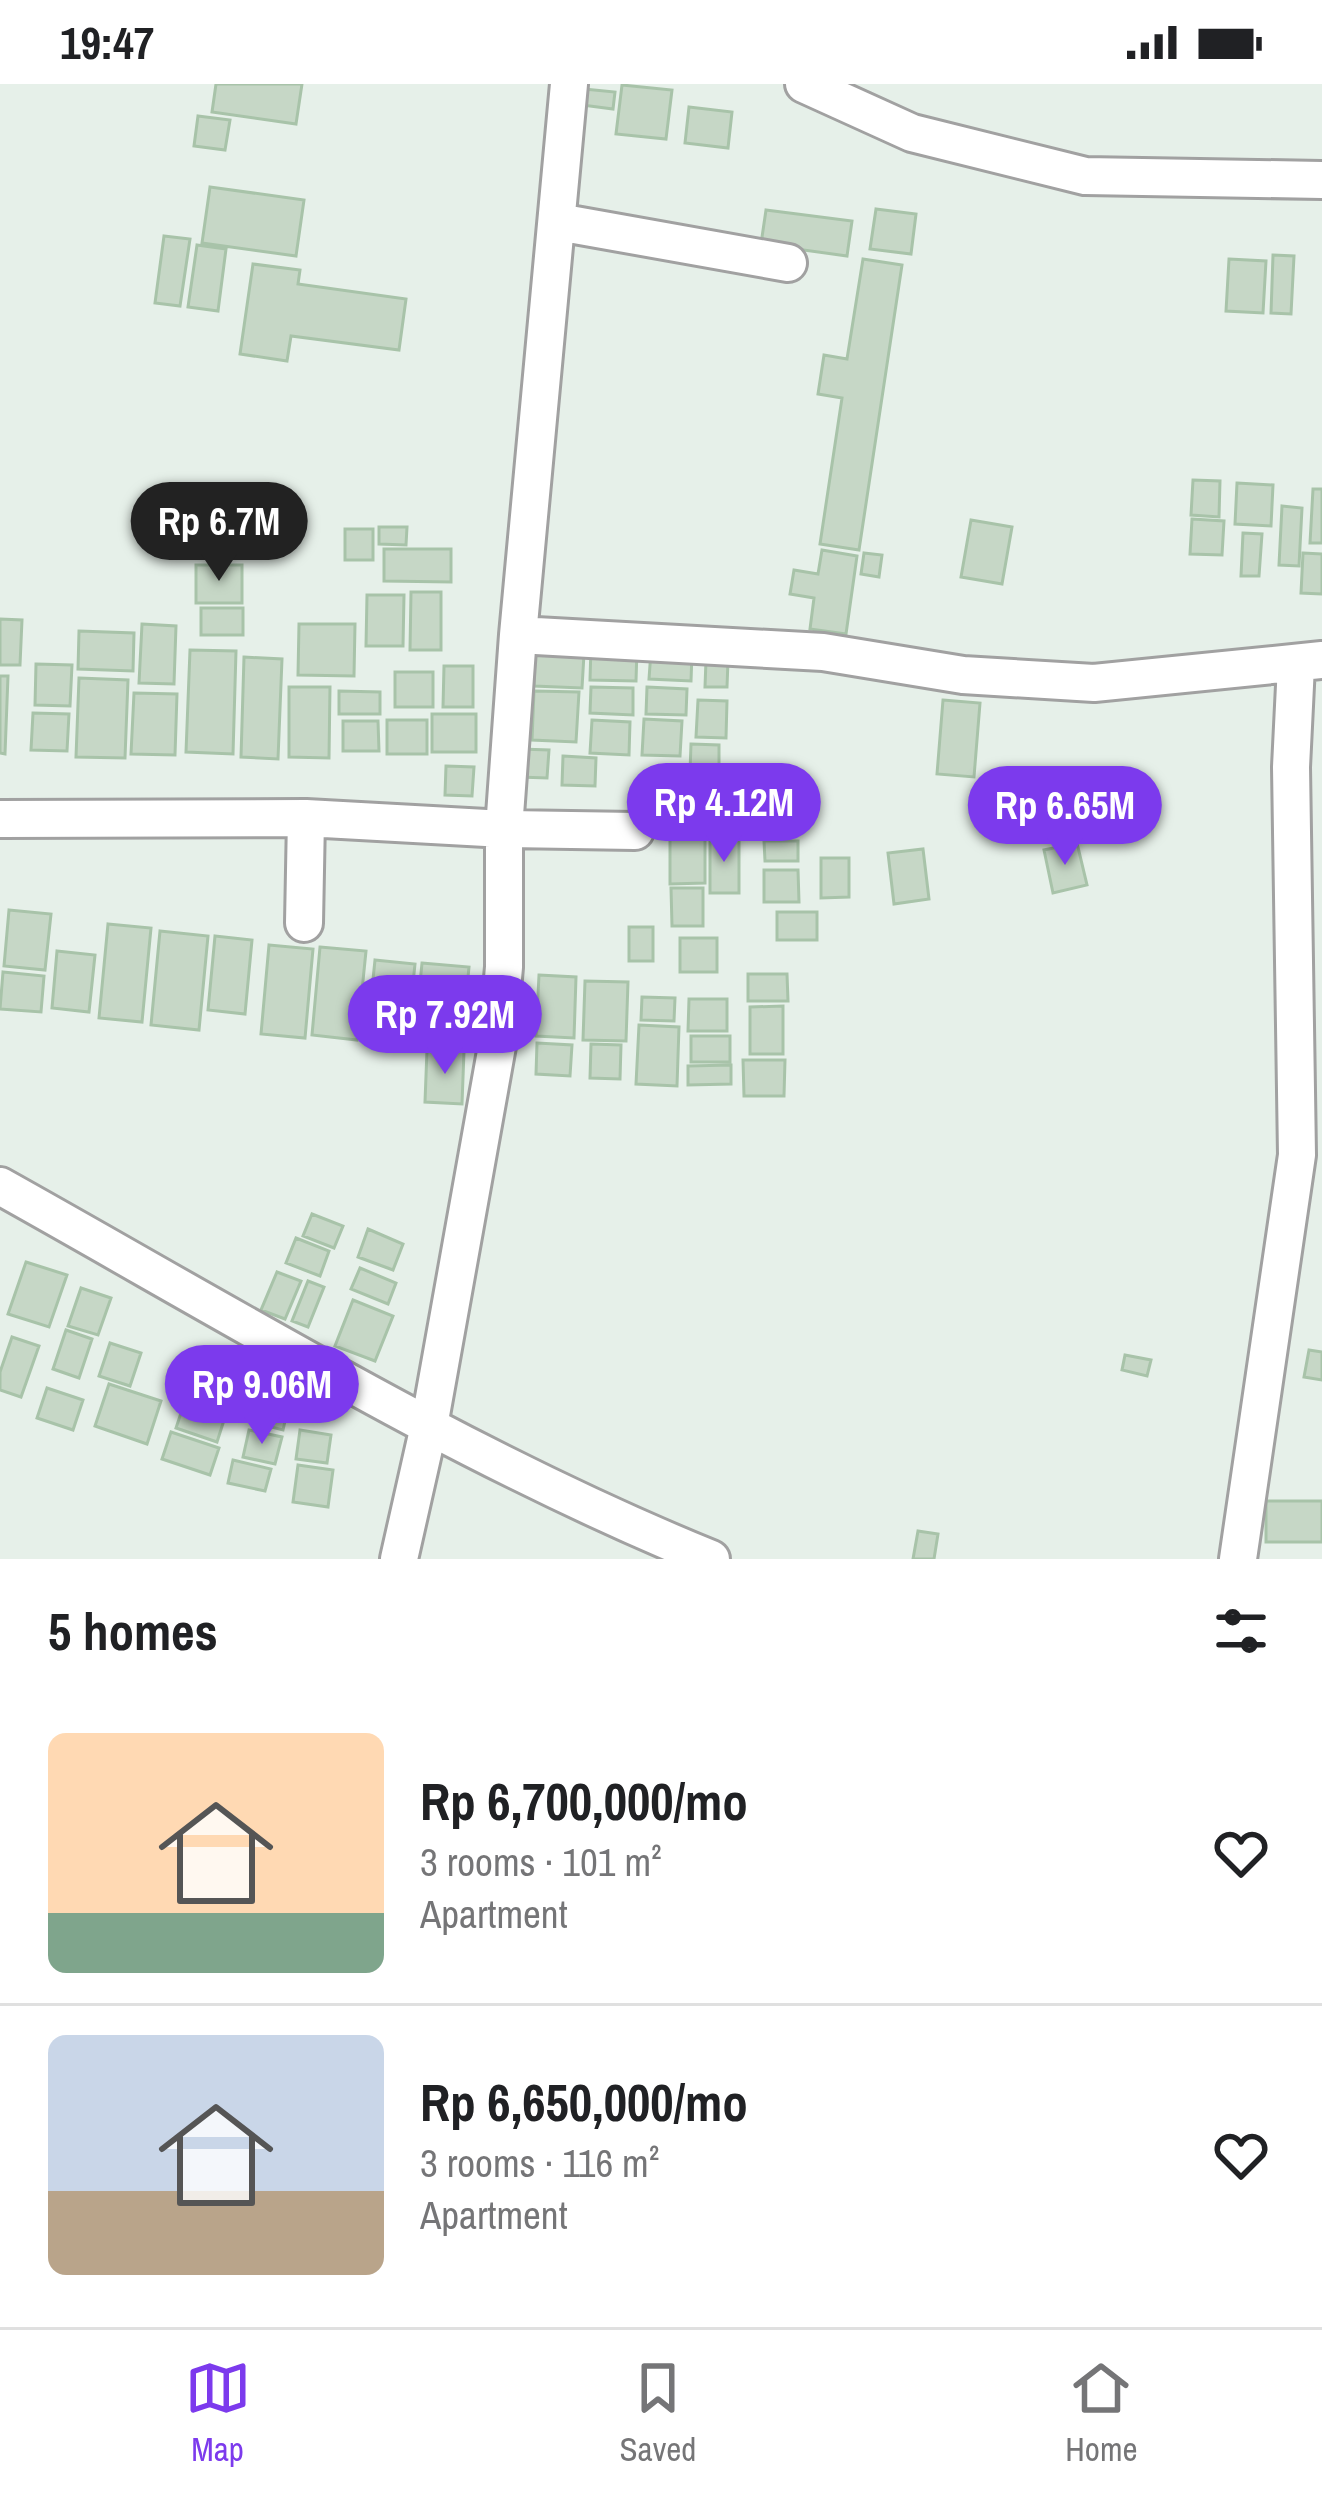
<!DOCTYPE html>
<html lang="en">
<head>
<meta charset="utf-8">
<style>
	body { margin:0; font-family:"Archivo Narrow",sans-serif; background:#f2f2f2; color:#202124; height:100vh; display:flex; flex-direction:column; font-size:45px; white-space:nowrap }
	* { box-sizing:border-box; margin:0 }
	p { font-size:39px; color:#757577 }
	.icon { flex:none; width:66px; height:66px; fill:none; stroke:currentColor; stroke-width:2; stroke-linecap:round; stroke-linejoin:round }
	.map { position:relative; height:1475px; overflow:hidden }
	.details { display:flex; flex-direction:column; background:#fff; flex:1 }
	.details>* { flex:none }
	.price { position:absolute; translate:-50% -102px; padding:0 27px; border-radius:42px; background:#7c3aed; color:#fff; font-size:39px; line-height:78px; filter:drop-shadow(0 3px 6px #0008) }
	.price::after { content:''; position:absolute; left:50%; top:72px; width:36px; height:27px; margin-left:-18px; background:inherit; clip-path:polygon(0 0,100% 0,50% 100%) }
	.price.selected { background:#222; color:#fff }
	ul { padding:0; list-style:none }
	li { display:flex; align-items:center; gap:36px; height:300px; padding:0 48px }
	li+li { border-top:3px solid #e0e0e0 }
	li span { display:grid; place-items:center; flex:none; width:336px; height:240px; border-radius:18px; color:#555 }
	li>.icon { margin-inline-start:auto }
	span .icon { width:144px; height:144px; fill:#fffc; stroke-width:1 }
	li b { font-size:51px }
	h2 { display:flex; justify-content:space-between; align-items:center; height:144px; padding:0 48px; font-size:51px }
	.status { display:flex; justify-content:space-between; align-items:center; height:84px; padding:0 60px; background:#fff; direction:ltr }
	.status svg { height:33px; fill:currentColor }
	.tab-bar { display:flex; justify-content:space-around; align-items:center; height:168px; border-top:3px solid #e0e0e0; background:#fff; font-size:33px; color:#757577 }
	.tab-bar a { display:grid; justify-items:center; gap:6px }
	.tab-bar .selected { color:#7c3aed }
	.map>svg:first-child { display:block }
	.building { fill:#c6d7c6; stroke:#a8c3a9; stroke-width:3 }
	.lines { fill:none; stroke-linecap:round; stroke-linejoin:round }
	.minor-casing { stroke:#a1a1a1; stroke-width:42 }
	.minor { stroke:#fff; stroke-width:36 }
</style>
</head>
<body>
<div class="status"><b>19:47</b><svg viewBox="0 0 49 12"><path d="M0 12V9h3v3zM5 12V6h3v6zM10 12V3h3v9zM15 12V0h3v12zM26 1h20v11H26zM47 4h2v5h-2z"/></svg></div>
<div class="map">
<svg width="1322" height="1475" viewBox="0 0 1322 1475">
	<rect width="100%" height="100%" fill="#e6f0e9"/>
	<path class="building" d="M 216,0 L 302,0 L 296,40 L 212,28 Z
		M 622,1 L 672,6 L 666,55 L 616,50 Z
		M 584,5 L 615,8 L 613,25 L 582,21 Z
		M 689,23 L 732,28 L 728,64 L 685,59 Z
		M 198,32 L 230,36 L 225,66 L 194,62 Z
		M 210,103 L 304,116 L 296,172 L 202,159 Z
		M 876,125 L 916,130 L 911,170 L 870,165 Z
		M 766,126 L 852,137 L 847,172 L 761,160 Z
		M 164,152 L 190,155 L 180,222 L 155,219 Z
		M 197,161 L 226,165 L 218,227 L 188,223 Z
		M 1273,171 L 1294,172 L 1291,230 L 1271,229 Z
		M 863,175 L 902,181 L 859,466 L 820,460 L 842,314 L 818,310 L 824,271 L 847,275 Z
		M 1229,175 L 1266,177 L 1263,229 L 1226,227 Z
		M 253,180 L 300,186 L 298,200 L 406,215 L 399,266 L 291,252 L 287,277 L 240,270 Z
		M 1193,396 L 1220,397 L 1219,433 L 1191,431 Z
		M 1237,399 L 1273,401 L 1271,442 L 1235,440 Z
		M 1313,405 L 1322,405 L 1322,459 L 1310,459 Z
		M 1282,422 L 1302,424 L 1299,482 L 1279,481 Z
		M 1192,435 L 1224,437 L 1222,471 L 1190,470 Z
		M 971,436 L 1012,443 L 1002,500 L 961,493 Z
		M 379,443 L 407,443 L 406,461 L 379,460 Z
		M 345,445 L 373,445 L 373,476 L 345,476 Z
		M 1243,449 L 1262,450 L 1259,492 L 1241,492 Z
		M 205,451 L 239,451 L 239,472 L 205,472 Z
		M 384,465 L 451,465 L 451,498 L 384,497 Z
		M 822,466 L 857,472 L 846,550 L 810,545 L 814,514 L 790,510 L 794,486 L 818,490 Z
		M 864,469 L 882,471 L 879,493 L 861,490 Z
		M 1303,469 L 1322,470 L 1322,510 L 1301,509 Z
		M 196,481 L 242,481 L 242,519 L 196,519 Z
		M 411,508 L 441,508 L 441,566 L 410,566 Z
		M 367,511 L 404,511 L 403,562 L 366,562 Z
		M 201,524 L 243,524 L 243,551 L 201,551 Z
		M 0,535 L 22,536 L 20,581 L 0,581 Z
		M 142,540 L 176,542 L 174,600 L 139,599 Z
		M 299,540 L 355,540 L 354,592 L 298,591 Z
		M 79,547 L 134,549 L 133,587 L 78,585 Z
		M 591,563 L 637,565 L 636,597 L 590,596 Z
		M 190,566 L 236,567 L 233,670 L 186,668 Z
		M 535,567 L 584,570 L 582,604 L 534,602 Z
		M 651,567 L 692,569 L 691,597 L 649,595 Z
		M 244,573 L 282,575 L 278,675 L 241,673 Z
		M 706,576 L 728,577 L 727,603 L 705,603 Z
		M 36,580 L 72,581 L 70,622 L 35,621 Z
		M 444,582 L 473,582 L 473,623 L 443,623 Z
		M 395,588 L 433,588 L 433,623 L 395,623 Z
		M 0,592 L 8,592 L 5,670 L 0,669 Z
		M 79,594 L 128,596 L 125,674 L 76,673 Z
		M 289,603 L 330,603 L 329,674 L 289,673 Z
		M 591,603 L 633,604 L 633,631 L 590,629 Z
		M 647,603 L 687,605 L 686,631 L 646,630 Z
		M 339,607 L 380,608 L 380,630 L 339,630 Z
		M 534,607 L 579,608 L 576,658 L 532,656 Z
		M 134,609 L 177,610 L 175,671 L 131,670 Z
		M 698,616 L 727,617 L 726,654 L 696,653 Z
		M 943,616 L 980,619 L 974,693 L 937,690 Z
		M 33,629 L 69,630 L 67,667 L 31,666 Z
		M 432,630 L 476,630 L 476,668 L 432,668 Z
		M 644,635 L 682,637 L 680,672 L 642,671 Z
		M 387,636 L 427,636 L 427,670 L 387,670 Z
		M 592,636 L 630,638 L 629,671 L 590,669 Z
		M 343,637 L 378,637 L 379,667 L 343,667 Z
		M 691,660 L 719,661 L 719,689 L 690,688 Z
		M 520,665 L 549,666 L 547,694 L 519,693 Z
		M 563,672 L 596,674 L 595,702 L 562,701 Z
		M 446,682 L 474,683 L 472,712 L 445,711 Z
		M 671,701 L 702,701 L 702,742 L 671,742 Z
		M 708,704 L 733,704 L 733,745 L 708,745 Z
		M 670,749 L 705,749 L 705,799 L 670,800 Z
		M 710,753 L 739,753 L 739,809 L 710,809 Z
		M 764,757 L 798,757 L 798,777 L 765,777 Z
		M 1077,759 L 1087,801 L 1053,809 L 1044,766 Z
		M 923,765 L 929,815 L 894,820 L 888,769 Z
		M 821,774 L 849,774 L 849,813 L 821,814 Z
		M 764,786 L 798,786 L 799,818 L 764,818 Z
		M 671,804 L 703,804 L 703,842 L 672,842 Z
		M 9,826 L 51,830 L 45,886 L 4,882 Z
		M 777,828 L 817,828 L 817,856 L 777,856 Z
		M 108,840 L 151,844 L 142,938 L 99,934 Z
		M 629,843 L 653,843 L 653,877 L 629,877 Z
		M 160,847 L 208,852 L 199,946 L 151,941 Z
		M 215,852 L 252,856 L 245,930 L 208,926 Z
		M 680,854 L 717,854 L 717,888 L 680,888 Z
		M 269,861 L 313,865 L 305,954 L 261,950 Z
		M 320,863 L 366,867 L 357,956 L 312,951 Z
		M 57,867 L 95,871 L 89,928 L 52,924 Z
		M 375,876 L 415,880 L 409,937 L 369,934 Z
		M 422,879 L 469,883 L 462,954 L 415,950 Z
		M 3,888 L 44,892 L 41,928 L 0,925 Z
		M 748,890 L 787,890 L 788,917 L 748,917 Z
		M 539,891 L 576,893 L 574,954 L 536,952 Z
		M 585,897 L 628,898 L 626,957 L 583,956 Z
		M 642,913 L 675,914 L 674,937 L 641,936 Z
		M 689,915 L 727,915 L 727,947 L 688,947 Z
		M 783,922 L 783,970 L 750,970 L 750,923 Z
		M 639,941 L 679,943 L 677,1002 L 636,1000 Z
		M 691,952 L 730,952 L 730,978 L 691,978 Z
		M 537,959 L 572,961 L 570,992 L 536,990 Z
		M 591,960 L 621,961 L 620,995 L 590,994 Z
		M 427,966 L 464,967 L 462,1020 L 425,1018 Z
		M 743,976 L 785,976 L 784,1012 L 744,1012 Z
		M 731,981 L 731,1000 L 688,1001 L 688,982 Z
		M 312,1130 L 343,1142 L 334,1164 L 303,1152 Z
		M 368,1145 L 403,1160 L 393,1186 L 358,1173 Z
		M 296,1154 L 329,1167 L 320,1192 L 286,1179 Z
		M 26,1178 L 67,1191 L 49,1243 L 8,1230 Z
		M 360,1184 L 396,1199 L 388,1220 L 351,1205 Z
		M 277,1188 L 301,1197 L 285,1235 L 261,1226 Z
		M 308,1197 L 324,1203 L 308,1243 L 292,1237 Z
		M 81,1204 L 111,1214 L 98,1251 L 68,1242 Z
		M 353,1216 L 393,1232 L 375,1277 L 335,1262 Z
		M 66,1246 L 92,1255 L 79,1294 L 53,1285 Z
		M 12,1253 L 39,1262 L 21,1313 L 0,1306 L 0,1288 Z
		M 110,1259 L 141,1269 L 130,1302 L 99,1292 Z
		M 1309,1266 L 1322,1268 L 1322,1296 L 1304,1293 Z
		M 1125,1271 L 1151,1276 L 1147,1292 L 1122,1286 Z
		M 200,1278 L 238,1290 L 226,1325 L 188,1313 Z
		M 109,1300 L 161,1317 L 147,1360 L 95,1342 Z
		M 255,1303 L 291,1311 L 283,1346 L 247,1337 Z
		M 47,1304 L 83,1316 L 73,1346 L 37,1334 Z
		M 184,1320 L 225,1333 L 217,1358 L 176,1344 Z
		M 249,1346 L 282,1353 L 275,1380 L 243,1373 Z
		M 300,1346 L 331,1351 L 327,1379 L 296,1375 Z
		M 171,1348 L 219,1364 L 210,1391 L 162,1375 Z
		M 233,1376 L 271,1385 L 265,1407 L 228,1399 Z
		M 298,1381 L 333,1386 L 328,1423 L 293,1418 Z
		M 1266,1417 L 1322,1417 L 1322,1458 L 1266,1458 Z
		M 918,1447 L 938,1450 L 934,1475 L 913,1475 Z"/>
	<g class="lines">
		<g class="minor-casing">
			<path id="minor" d="M 804,0 L 912,49 L 1085,92 L 1322,96
				M 558,138 L 788,179
				M 518,551 L 823,568 L 963,591 L 1094,599 L 1322,576
				M 0,735 L 306,734 L 504,745 L 518,551 L 569,0
				M 304,839 L 306,734
				M 0,1102 C 233,1232 463,1374 711,1475
				M 399,1475 L 429,1342 L 497,962 L 504,883 L 504,745 L 635,747
				M 1238,1475 L 1297,1071 L 1291,683 L 1296,581"/>
		</g>
		<use href="#minor" class="minor"/>
	</g>
</svg>
<b class="price selected" style="left:219px;top:500px">Rp 6.7M</b>
<b class="price" style="left:724px;top:781px">Rp 4.12M</b>
<b class="price" style="left:1065px;top:784px">Rp 6.65M</b>
<b class="price" style="left:445px;top:993px">Rp 7.92M</b>
<b class="price" style="left:262px;top:1363px">Rp 9.06M</b>
</div>
<section class="details">
<h2>5 homes<svg class="icon" aria-label="filters" viewBox="0 0 24 24"><path d="M4 7h16M4 17h16"/><circle cx="9" cy="7" r="2"/><circle cx="15" cy="17" r="2"/></svg></h2>
<ul>
<li><span style="background:linear-gradient(#ffd9b3 75%,#7fa58c 0)"><svg class="icon" aria-label="home" viewBox="0 0 24 24"><path d="M3 11l9-7 9 7M6 9v11h12V9"/></svg></span><div><b>Rp 6,700,000/mo</b><p>3 rooms · 101 m²</p><p>Apartment</p></div><svg class="icon" aria-label="heart" viewBox="0 0 24 24"><path d="M12 20l-8-8c-3-5 5-10 8-4 3-6 11-1 8 4z"/></svg></li>
<li><span style="background:linear-gradient(#c9d6e8 65%,#b9a48a 0)"><svg class="icon" aria-label="home" viewBox="0 0 24 24"><path d="M3 11l9-7 9 7M6 9v11h12V9"/></svg></span><div><b>Rp 6,650,000/mo</b><p>3 rooms · 116 m²</p><p>Apartment</p></div><svg class="icon" aria-label="heart" viewBox="0 0 24 24"><path d="M12 20l-8-8c-3-5 5-10 8-4 3-6 11-1 8 4z"/></svg></li>
</ul>
</section>
<nav class="tab-bar">
<a class="selected"><svg class="icon" aria-label="map" viewBox="0 0 24 24"><path d="M3 6l6-2 6 2 6-2v14l-6 2-6-2-6 2zM9 4v14M15 6v14"/></svg>Map</a>
<a><svg class="icon" aria-label="saved" viewBox="0 0 24 24"><path d="M7 4h10v16l-5-4-5 4z"/></svg>Saved</a>
<a><svg class="icon" aria-label="home" viewBox="0 0 24 24"><path d="M3 11l9-7 9 7M6 9v11h12V9"/></svg>Home</a>
</nav>
</body>
</html>
